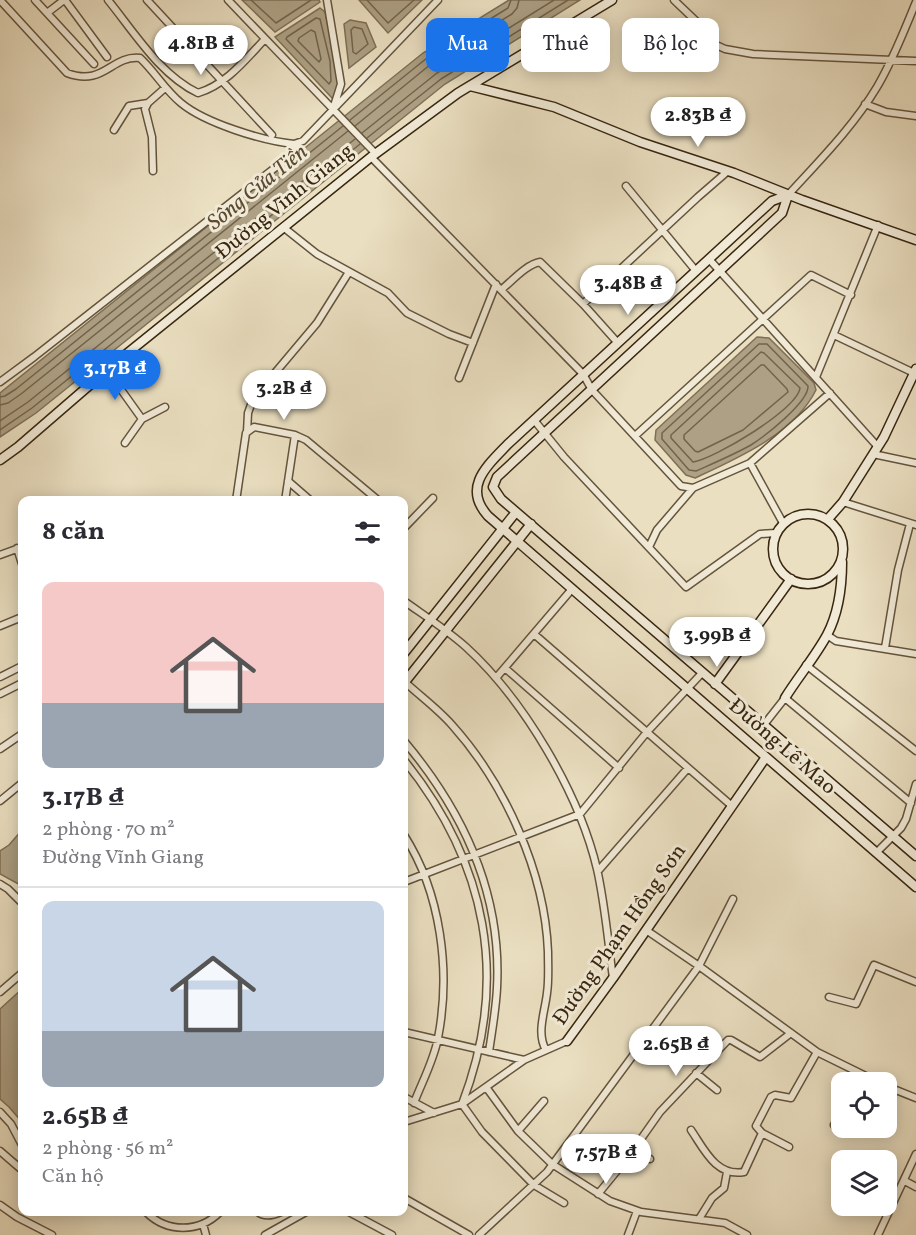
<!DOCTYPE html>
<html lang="vi">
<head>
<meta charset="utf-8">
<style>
	body { margin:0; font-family:Vollkorn,serif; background:#f7f7f7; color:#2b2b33; height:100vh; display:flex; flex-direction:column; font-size:22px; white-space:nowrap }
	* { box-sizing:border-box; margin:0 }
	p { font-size:20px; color:#7c7c81 }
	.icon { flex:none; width:33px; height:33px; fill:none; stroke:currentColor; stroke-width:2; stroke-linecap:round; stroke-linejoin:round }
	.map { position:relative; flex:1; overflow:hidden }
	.drawer { position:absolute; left:18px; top:496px; width:390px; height:720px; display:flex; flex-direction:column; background:#fff; border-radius:12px; box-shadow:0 3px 15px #0003 }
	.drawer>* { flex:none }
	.top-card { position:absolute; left:426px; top:18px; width:399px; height:54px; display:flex; gap:12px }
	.buttons { position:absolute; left:831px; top:1072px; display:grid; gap:12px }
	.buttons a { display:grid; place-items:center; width:66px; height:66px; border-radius:12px; background:#fff; box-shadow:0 3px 15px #0003; font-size:30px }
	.price { position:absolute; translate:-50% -51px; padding:0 14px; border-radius:21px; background:#fff; color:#222; font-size:20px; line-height:39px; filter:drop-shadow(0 2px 3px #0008) }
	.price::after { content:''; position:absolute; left:50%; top:36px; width:18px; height:14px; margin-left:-9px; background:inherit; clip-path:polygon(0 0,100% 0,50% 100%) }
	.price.current { background:#1a73e8; color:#fff }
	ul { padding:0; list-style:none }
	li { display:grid; align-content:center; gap:12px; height:318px; padding:0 24px }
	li+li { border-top:2px solid #e1e1e2 }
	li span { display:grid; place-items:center; height:186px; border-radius:12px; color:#555 }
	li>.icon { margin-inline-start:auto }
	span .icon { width:108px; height:108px; fill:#fffc; stroke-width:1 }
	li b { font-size:26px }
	h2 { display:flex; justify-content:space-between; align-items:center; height:72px; padding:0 24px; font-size:26px }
	.pill { padding:0 21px; border-radius:12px; background:#fff; box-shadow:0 3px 15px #0003; font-size:21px; line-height:54px }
	.pill.current { background:#1a73e8; color:#fff }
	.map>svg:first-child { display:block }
	.water { fill:#ada084; stroke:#7e6f55; stroke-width:1.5 }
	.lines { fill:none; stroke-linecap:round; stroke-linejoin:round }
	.shore { stroke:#72634a; stroke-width:1.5 }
	.street-casing { stroke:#64543c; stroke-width:9 }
	.secondary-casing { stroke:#38260f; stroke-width:11 }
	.street { stroke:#f1ead7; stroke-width:6 }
	.secondary { stroke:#f1ead7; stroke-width:8 }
	.labels { text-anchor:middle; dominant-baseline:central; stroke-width:6; stroke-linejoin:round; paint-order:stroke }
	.street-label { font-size:21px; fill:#38260f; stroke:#f1ead7 }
	.water-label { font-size:22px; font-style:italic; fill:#5b4b32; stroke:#f1ead7 }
</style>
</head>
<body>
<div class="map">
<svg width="916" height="1235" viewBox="0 0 916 1235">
	<rect width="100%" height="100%" fill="#eadfc1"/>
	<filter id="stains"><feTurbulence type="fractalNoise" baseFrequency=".00333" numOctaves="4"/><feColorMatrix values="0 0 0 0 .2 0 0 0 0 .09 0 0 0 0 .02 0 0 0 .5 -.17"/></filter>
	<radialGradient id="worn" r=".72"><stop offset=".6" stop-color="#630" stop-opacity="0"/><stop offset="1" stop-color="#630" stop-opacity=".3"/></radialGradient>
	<path class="water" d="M 242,0 L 319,0 L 320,2 L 275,32 Z
		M 359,0 L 422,0 L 388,33 Z
		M 509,0 L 580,0 L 445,84 L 36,413 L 0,437 L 0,393 L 423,53 Z
		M 320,8 L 325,12 L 336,60 L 338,84 L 333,99 L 275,37 Z
		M 350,20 L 366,23 L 376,47 L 349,68 L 344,24 Z
		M 757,337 L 769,338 L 814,383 L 816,390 C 794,434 738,458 695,478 L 686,475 L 655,440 L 656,430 Z
		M 22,830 L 22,886 L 0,874 L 0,851 L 9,845 Z
		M 22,989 L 22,1122 L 9,1107 L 0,1099 L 0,1009 Z"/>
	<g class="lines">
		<path class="shore" d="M 251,0 L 276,23 L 311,0
			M 367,0 L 388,23 L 414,0
			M 316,18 L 320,19 L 330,61 L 331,81 L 329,84 L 286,39 L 287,37 Z
			M 354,27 L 362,29 L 368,44 L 356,54 L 353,52 L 351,30 Z
			M 311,30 L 315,32 L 321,59 L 319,62 L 298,41 L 299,38 Z
			M 350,120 L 427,58 L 508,8 L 511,0
			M 355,126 L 431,64 L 512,14 L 517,8 L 519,0
			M 362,133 L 437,73 L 554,0
			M 367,138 L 441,79 L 568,0
			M 759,344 L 767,344 L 808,386 C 809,402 765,436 751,445 C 733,455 714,463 696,471 L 689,470 L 662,439 L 662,433 Z
			M 761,352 L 764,353 L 800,388 C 798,409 714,459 693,462 L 671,438 L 671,435 Z
			M 761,365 L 764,365 L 787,389 L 788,392 L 743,430 L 698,452 L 695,451 L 684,439 L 684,435 Z
			M 0,397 L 5,396 L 16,389 L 343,126
			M 0,405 L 8,403 L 21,394 L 348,131
			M 0,421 L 28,402 L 355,139
			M 0,430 L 32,408 L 360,144"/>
		<g class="street-casing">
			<path id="street" d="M 0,0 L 67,73 C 104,87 111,55 140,58 C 155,72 165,90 181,103 C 205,123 263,141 294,144 L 303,141 L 438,0
				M 35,0 L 94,64
				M 65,0 L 107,57
				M 108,0 C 134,32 160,75 198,93 C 226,85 246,59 265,39
				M 147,0 L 272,135
				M 228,0 L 375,153
				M 327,0 L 341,84 L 334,106
				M 674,0 L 698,23 L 712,43 L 725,49 L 753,54 L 916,61
				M 47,13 L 64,0
				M 865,104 L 886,112 L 916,116
				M 114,130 L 129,106 L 148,103
				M 371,157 L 583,374 L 592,390 L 681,486 L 693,488
				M 153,171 L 152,137 L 145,109 L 148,103 L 165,88
				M 626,186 L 696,271
				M 788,195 C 819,161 853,127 877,87 C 893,60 904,31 916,2
				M 283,227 L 317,254 L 388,293 L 407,313 L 449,334 L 473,343
				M 709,259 L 878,447
				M 501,290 C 512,281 527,264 540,262 L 583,304 L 617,342
				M 583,304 L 698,197 L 728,171
				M 834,335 L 914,373
				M 107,370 L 142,419
				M 816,377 L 878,225
				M 459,378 L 496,284
				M 0,382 L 34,357 L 290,156 L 299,143
				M 534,420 L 564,457 L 686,587 L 760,534 L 776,533
				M 247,432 L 248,413 L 253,399 L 317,323 L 349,272
				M 635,436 L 811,275 L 851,295
				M 125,443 L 142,419 L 165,407
				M 873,454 L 916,463
				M 750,463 L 783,523
				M 288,481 L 311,501
				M 236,501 L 246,433 L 254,427 L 295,435 L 306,440 L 379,501
				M 285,501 L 295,435
				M 843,502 L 916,525
				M 404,528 L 433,498
				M 649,547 L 657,530 L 693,488 L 750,463 L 830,393
				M 17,548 L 22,564
				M 0,555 L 22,547
				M 404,601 C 425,616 447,630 466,647 C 524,700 579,793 597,869 C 605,904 608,942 613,978
				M 0,626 L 22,617
				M 534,634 L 732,806
				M 827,635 L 836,641 L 916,654
				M 885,648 L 898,570 L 910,524
				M 806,665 L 916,751
				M 505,668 L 619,768
				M 0,677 L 22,666
				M 496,678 L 572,589
				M 405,682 C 420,696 438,709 452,725 C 505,784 545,872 548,952 C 548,965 549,980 547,993 C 545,1012 536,1033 546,1050
				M 0,694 L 22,683
				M 763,726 L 785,698 L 911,803
				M 404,741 C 463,811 502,894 497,988 C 496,1009 492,1031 489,1052
				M 0,749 L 22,734
				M 404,760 C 487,863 510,979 462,1104 L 482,1132 L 534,1185 L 564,1203
				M 0,801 L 22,783
				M 404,835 C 441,893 451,971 438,1038 C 434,1060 422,1082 414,1103
				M 876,853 L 901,828 L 906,819 L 916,784
				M 598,871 L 688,768
				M 404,882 L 580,814 L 647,732 L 702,673
				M 0,884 L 8,889 L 22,903
				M 646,930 L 699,966 L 817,1052 L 880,1083
				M 0,992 L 22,973
				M 829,997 L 856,1004 L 874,965 L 916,982
				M 404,1032 L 524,1060
				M 696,1073 L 717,1090
				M 856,1083 L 861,1075
				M 886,1086 L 916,1098
				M 486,1087 L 518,1131 L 552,1164 L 610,1201 L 641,1212 L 725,1223 L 747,1235
				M 404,1097 L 434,1113
				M 0,1112 L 11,1124 L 22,1145
				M 404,1122 L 462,1104 L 524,1060 L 567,1041
				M 834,1125 L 842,1111
				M 691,1130 C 704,1149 716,1177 744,1172 L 762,1133 L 756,1126 L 771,1097 L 775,1095 L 791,1098 L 817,1052
				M 518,1131 L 544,1101
				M 762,1133 L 789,1147
				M 0,1151 L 22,1170
				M 629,1156 L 650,1159
				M 905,1181 L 916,1187
				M 598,1194 L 629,1156 L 660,1112 L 728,1040 L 731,1040 L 760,1057 L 791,1033
				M 404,1198 L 469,1235
				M 0,1205 L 17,1217 L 52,1235
				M 146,1212 C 167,1233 199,1233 220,1212
				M 258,1212 C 265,1218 274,1215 281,1212
				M 349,1212 L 392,1235
				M 699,1219 L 712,1198 L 724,1188 L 727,1172
				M 203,1224 L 206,1235
				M 265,1235 L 306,1212
				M 479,1235 L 547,1172 L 699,966 L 733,899
				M 628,1235 L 637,1211
				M 878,1235 L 916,1154"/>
		</g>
		<g class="secondary-casing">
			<path id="secondary" d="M 470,86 L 554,107 L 640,142 L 734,173 L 802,200 L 916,240
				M 788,195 L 772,201 L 508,444 C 487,466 462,487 488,516 L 916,887
				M 788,195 L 782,213 L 497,477 L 493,487 L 501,499 L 916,856
				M 0,460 L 18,447 L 114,364 L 371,157 L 458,93 L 612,0
				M773 549a35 35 0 1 1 70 0a35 35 0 1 1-70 0Z
				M 828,519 L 843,502 L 884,437 L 916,369
				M 404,653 L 516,512
				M 404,683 L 531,524
				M 715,684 L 791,579
				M 785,698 C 798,677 815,657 827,635 C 838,614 842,586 842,562
				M 567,1041 L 613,978 L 766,757"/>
		</g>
		<use href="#street" class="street"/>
		<use href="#secondary" class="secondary"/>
	</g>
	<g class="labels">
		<g class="street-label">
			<text transform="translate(285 202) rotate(-39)">Đường Vĩnh Giang</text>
			<text transform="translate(782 747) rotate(41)">Đường Lê Mao</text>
			<text transform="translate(620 935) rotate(-55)">Đường Phạm Hồng Sơn</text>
		</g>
		<g class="water-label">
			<text transform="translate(258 188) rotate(-39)">Sông Cửa Tiền</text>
		</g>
	</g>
	<rect width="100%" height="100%" filter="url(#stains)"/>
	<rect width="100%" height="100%" fill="url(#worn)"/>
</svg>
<div class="buttons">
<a><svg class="icon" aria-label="locate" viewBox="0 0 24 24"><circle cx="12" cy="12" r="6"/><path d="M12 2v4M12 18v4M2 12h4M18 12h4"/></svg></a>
<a><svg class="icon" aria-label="layers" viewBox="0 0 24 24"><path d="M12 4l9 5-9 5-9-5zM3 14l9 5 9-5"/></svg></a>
</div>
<b class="price" style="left:201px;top:76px">4.81B ₫</b>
<b class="price" style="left:698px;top:148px">2.83B ₫</b>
<b class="price" style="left:628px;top:316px">3.48B ₫</b>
<b class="price current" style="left:115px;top:401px">3.17B ₫</b>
<b class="price" style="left:284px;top:421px">3.2B ₫</b>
<b class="price" style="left:717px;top:668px">3.99B ₫</b>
<b class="price" style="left:676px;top:1077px">2.65B ₫</b>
<b class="price" style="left:606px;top:1185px">7.57B ₫</b>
<div class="top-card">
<a class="pill current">Mua</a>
<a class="pill">Thuê</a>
<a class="pill">Bộ lọc</a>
</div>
<section class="drawer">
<h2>8 căn<svg class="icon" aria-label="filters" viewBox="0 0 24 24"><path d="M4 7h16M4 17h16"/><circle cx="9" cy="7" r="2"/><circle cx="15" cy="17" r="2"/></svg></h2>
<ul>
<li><span style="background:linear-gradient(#f6c9c9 65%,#9aa5b1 0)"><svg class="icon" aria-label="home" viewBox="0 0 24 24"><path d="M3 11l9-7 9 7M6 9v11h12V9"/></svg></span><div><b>3.17B ₫</b><p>2 phòng · 70 m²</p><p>Đường Vĩnh Giang</p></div></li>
<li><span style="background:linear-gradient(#c9d6e8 70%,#9aa5b1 0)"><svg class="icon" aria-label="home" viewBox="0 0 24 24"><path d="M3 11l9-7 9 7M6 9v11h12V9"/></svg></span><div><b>2.65B ₫</b><p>2 phòng · 56 m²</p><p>Căn hộ</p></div></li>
</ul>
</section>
</div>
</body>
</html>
